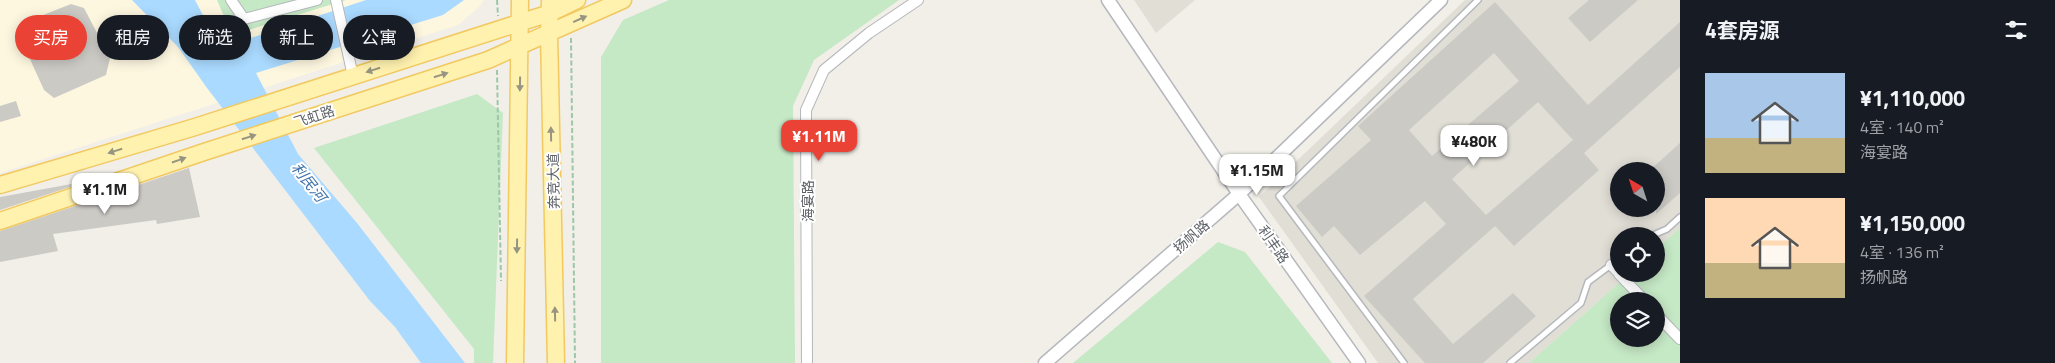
<!DOCTYPE html>
<html lang="zh">
<head>
<meta charset="utf-8">
<style>
	body { margin:0; font-family:"Titillium Web","Noto Sans SC",sans-serif; background:#242831; color:#f1f3f6; height:100vh; display:flex; flex-direction:column; font-size:19px; white-space:nowrap }
	* { box-sizing:border-box; margin:0 }
	p { font-size:16px; color:#9ea1a6 }
	.icon { flex:none; width:28px; height:28px; fill:none; stroke:currentColor; stroke-width:2; stroke-linecap:round; stroke-linejoin:round }
	.map { position:relative; flex:1; overflow:hidden }
	.side { display:flex; flex-direction:column; background:#171b24; width:375px }
	.side>* { flex:none }
	.top-card { position:absolute; left:15px; top:15px; width:475px; height:45px; display:flex; gap:10px }
	.needle { width:32px; rotate:321deg }
	.controls { position:absolute; left:1610px; top:162px; display:grid; gap:10px }
	.controls a { display:grid; place-items:center; width:55px; height:55px; border-radius:50%; background:#171b24; box-shadow:0 2px 12px #0003; font-size:25px }
	.price { position:absolute; translate:-50% -42px; padding:0 11px; border-radius:10px; background:#fff; color:#222; font-size:16px; line-height:32px; filter:drop-shadow(0 1px 2px #0008) }
	.price::after { content:''; position:absolute; left:50%; top:30px; width:15px; height:11px; margin-left:-8px; background:inherit; clip-path:polygon(0 0,100% 0,50% 100%) }
	.price.on { background:#ea4335; color:#fff }
	ul { padding:0; list-style:none }
	li { display:flex; align-items:center; gap:15px; height:125px; padding:0 25px }
	li span { display:grid; place-items:center; flex:none; width:140px; height:100px; border-radius:0px; color:#555 }
	li>.icon { margin-inline-start:auto }
	span .icon { width:60px; height:60px; fill:#fffc; stroke-width:1 }
	li b { font-size:21px }
	h2 { display:flex; justify-content:space-between; align-items:center; height:60px; padding:0 25px; font-size:21px }
	.pill { padding:0 18px; border-radius:22px; background:#171b24; box-shadow:0 2px 12px #0003; font-size:18px; line-height:45px }
	.pill.on { background:#ea4335; color:#fff }
	main { display:flex; flex:1; min-height:0 }
	.map>svg:first-child { display:block }
	.commercial { fill:#fef7e0 }
	.education { fill:#e1ded6; fill-rule:evenodd }
	.green { fill:#c5e8c5; fill-rule:evenodd }
	.water { fill:#aadaff }
	.building { fill:#cccac5; fill-rule:evenodd }
	.lines { fill:none; stroke-linecap:round; stroke-linejoin:round }
	.service-casing { stroke:#b5b8bc; stroke-width:8 }
	.minor-casing { stroke:#b5b8bc; stroke-width:12 }
	.tertiary-casing { stroke:#b5b8bc; stroke-width:15 }
	.primary-casing { stroke:#f2c960; stroke-width:19 }
	.path { stroke:#9cc7a9; stroke-width:2; stroke-dasharray:5 2.5; stroke-linecap:butt }
	.service { stroke:#fff; stroke-width:5 }
	.minor { stroke:#fff; stroke-width:10 }
	.tertiary { stroke:#fff; stroke-width:12 }
	.primary { stroke:#fff2af; stroke-width:16 }
	.oneway { fill:#979581 }
	.labels { text-anchor:middle; dominant-baseline:central; stroke-width:4; stroke-linejoin:round; paint-order:stroke }
	.street-label { font-size:14px; fill:#5f6368; stroke:#fff }
	.water-label { font-size:15px; font-style:italic; fill:#4174aa; stroke:#fff }
</style>
</head>
<body>
<main>
<div class="map">
<svg width="1680" height="363" viewBox="0 0 1680 363">
	<rect width="100%" height="100%" fill="#f1efe8"/>
	<path class="commercial" d="M 0,0 L 484,0 L 478,8 L 458,25 L 0,173 Z"/>
	<path class="education" d="M 1134,0 L 1195,0 L 1156,33 Z
		M 1465,0 L 1680,0 L 1680,228 L 1656,249 L 1656,236 L 1619,236 L 1619,274 L 1629,274 L 1529,363 L 1378,363 L 1259,197 ZM 1619,171 L 1656,171 L 1656,209 L 1619,209 Z"/>
	<path class="green" d="M 217,0 L 346,0 L 232,35 Z
		M 669,0 L 899,0 L 814,60 L 793,106 L 795,363 L 601,363 L 601,57 L 623,20 Z
		M 477,94 L 503,113 L 493,363 L 474,363 L 474,349 L 314,148 Z
		M 1680,228 L 1680,363 L 1529,363 L 1629,274 L 1656,274 L 1656,249 ZM 1619,301 L 1656,301 L 1656,339 L 1619,339 Z
		M 1218,242 L 1245,252 L 1332,363 L 1073,363 Z"/>
	<path class="water" d="M 132,0 L 195,0 L 214,36 L 223,42 L 242,41 L 366,0 L 464,0 L 443,15 L 256,73 L 298,154 L 357,223 L 465,363 L 421,363 L 395,327 L 370,301 L 207,88 L 178,47 Z"/>
	<path class="building" d="M 1589,0 L 1638,0 L 1590,42 L 1568,18 Z
		M 1495,2 L 1588,105 L 1680,22 L 1680,67 L 1584,153 L 1599,170 L 1514,246 L 1495,226 L 1413,299 L 1453,344 L 1513,293 L 1536,316 L 1483,363 L 1425,363 L 1364,296 L 1446,224 L 1425,201 L 1360,255 L 1334,226 L 1322,237 L 1296,206 L 1371,140 L 1358,126 ZM 1494,53 L 1519,81 L 1432,156 L 1409,130 ZM 1538,102 L 1573,140 L 1486,215 L 1452,179 Z
		M 71,4 L 84,8 L 110,58 L 106,75 L 54,98 L 44,90 L 19,35 L 28,21 Z
		M 16,101 L 21,116 L 0,122 L 0,106 Z
		M 1680,143 L 1680,193 L 1656,214 L 1656,171 L 1649,171 Z
		M 189,168 L 200,217 L 157,224 L 156,220 L 53,234 L 58,251 L 0,262 L 0,231 Z
		M 88,181 L 0,210 L 0,197 Z"/>
	<g class="lines">
		<g class="service-casing">
			<path id="service" d="M 1651,236 L 1667,229 L 1680,217
				M 1404,363 L 1279,196 L 1478,0
				M 1510,363 L 1581,303 L 1588,282 L 1619,259"/>
		</g>
		<g class="minor-casing">
			<path id="minor" d="M 231,0 L 244,19 L 317,0
				M 336,0 L 353,76
				M 1611,265 L 1619,273
				M 1619,274 L 1645,301
				M 1656,314 L 1680,339
				M 807,363 L 806,110 L 824,70 L 869,33 L 918,0"/>
		</g>
		<g class="tertiary-casing">
			<path id="tertiary" d="M 1108,0 L 1239,194 L 1359,363
				M 1045,363 L 1239,194 L 1441,0"/>
		</g>
		<g class="primary-casing">
			<path id="primary" d="M 550,0 L 549,33 L 556,363
				M 0,185 L 195,127 L 550,13 L 577,0
				M 0,221 L 204,152 L 488,60 L 623,0
				M 515,363 L 520,0"/>
		</g>
		<path class="path" d="M 497,0 L 498,16
			M 571,38 L 575,363
			M 497,70 L 501,281"/>
		<use href="#service" class="service"/>
		<use href="#minor" class="minor"/>
		<use href="#tertiary" class="tertiary"/>
		<use href="#primary" class="primary"/>
	</g>
	<defs><path id="oneway-solid" d="M-6-.8H1V-3.2L6.5 0L1 3.2V.8H-6Z" transform="scale(1.25)"/></defs>
	<g class="oneway">
		<use href="#oneway-solid" transform="translate(580 19) rotate(-24)"/>
		<use href="#oneway-solid" transform="translate(373 70) rotate(162)"/>
		<use href="#oneway-solid" transform="translate(441 75) rotate(-18)"/>
		<use href="#oneway-solid" transform="translate(520 84) rotate(91)"/>
		<use href="#oneway-solid" transform="translate(551 134) rotate(-91)"/>
		<use href="#oneway-solid" transform="translate(249 137) rotate(-18)"/>
		<use href="#oneway-solid" transform="translate(115 151) rotate(163)"/>
		<use href="#oneway-solid" transform="translate(179 160) rotate(-19)"/>
		<use href="#oneway-solid" transform="translate(517 246) rotate(91)"/>
		<use href="#oneway-solid" transform="translate(555 314) rotate(-91)"/>
	</g>
	<g class="labels">
		<g class="street-label">
			<text transform="translate(314 116) rotate(-18)">飞虹路</text>
			<text transform="translate(553 181) rotate(-91)">奔竞大道</text>
			<text transform="translate(807 201) rotate(-90)">海宴路</text>
			<text transform="translate(1191 236) rotate(-41)">扬帆路</text>
			<text transform="translate(1274 244) rotate(55)">利丰路</text>
		</g>
		<g class="water-label">
			<text transform="translate(309 182) rotate(52)">利民河</text>
		</g>
	</g>
</svg>
<div class="controls">
<a><svg class="needle" viewBox="-14 -14 28 28"><path d="M0-13l5 13h-10z" fill="#e53935"/><path d="M0 13l5-13h-10z" fill="#9ea1a6"/></svg></a>
<a><svg class="icon" aria-label="locate" viewBox="0 0 24 24"><circle cx="12" cy="12" r="6"/><path d="M12 2v4M12 18v4M2 12h4M18 12h4"/></svg></a>
<a><svg class="icon" aria-label="layers" viewBox="0 0 24 24"><path d="M12 4l9 5-9 5-9-5zM3 14l9 5 9-5"/></svg></a>
</div>
<b class="price on" style="left:819px;top:162px">¥1.11M</b>
<b class="price" style="left:1474px;top:167px">¥480K</b>
<b class="price" style="left:1257px;top:196px">¥1.15M</b>
<b class="price" style="left:105px;top:215px">¥1.1M</b>
<div class="top-card">
<a class="pill on">买房</a>
<a class="pill">租房</a>
<a class="pill">筛选</a>
<a class="pill">新上</a>
<a class="pill">公寓</a>
</div>
</div>
<section class="side">
<h2>4套房源<svg class="icon" aria-label="filters" viewBox="0 0 24 24"><path d="M4 7h16M4 17h16"/><circle cx="9" cy="7" r="2"/><circle cx="15" cy="17" r="2"/></svg></h2>
<ul>
<li><span style="background:linear-gradient(#a9c7e8 65%,#c2b280 0)"><svg class="icon" aria-label="home" viewBox="0 0 24 24"><path d="M3 11l9-7 9 7M6 9v11h12V9"/></svg></span><div><b>¥1,110,000</b><p>4室 · 140 m²</p><p>海宴路</p></div></li>
<li><span style="background:linear-gradient(#ffd9b3 65%,#c2b280 0)"><svg class="icon" aria-label="home" viewBox="0 0 24 24"><path d="M3 11l9-7 9 7M6 9v11h12V9"/></svg></span><div><b>¥1,150,000</b><p>4室 · 136 m²</p><p>扬帆路</p></div></li>
</ul>
</section>
</main>
</body>
</html>
